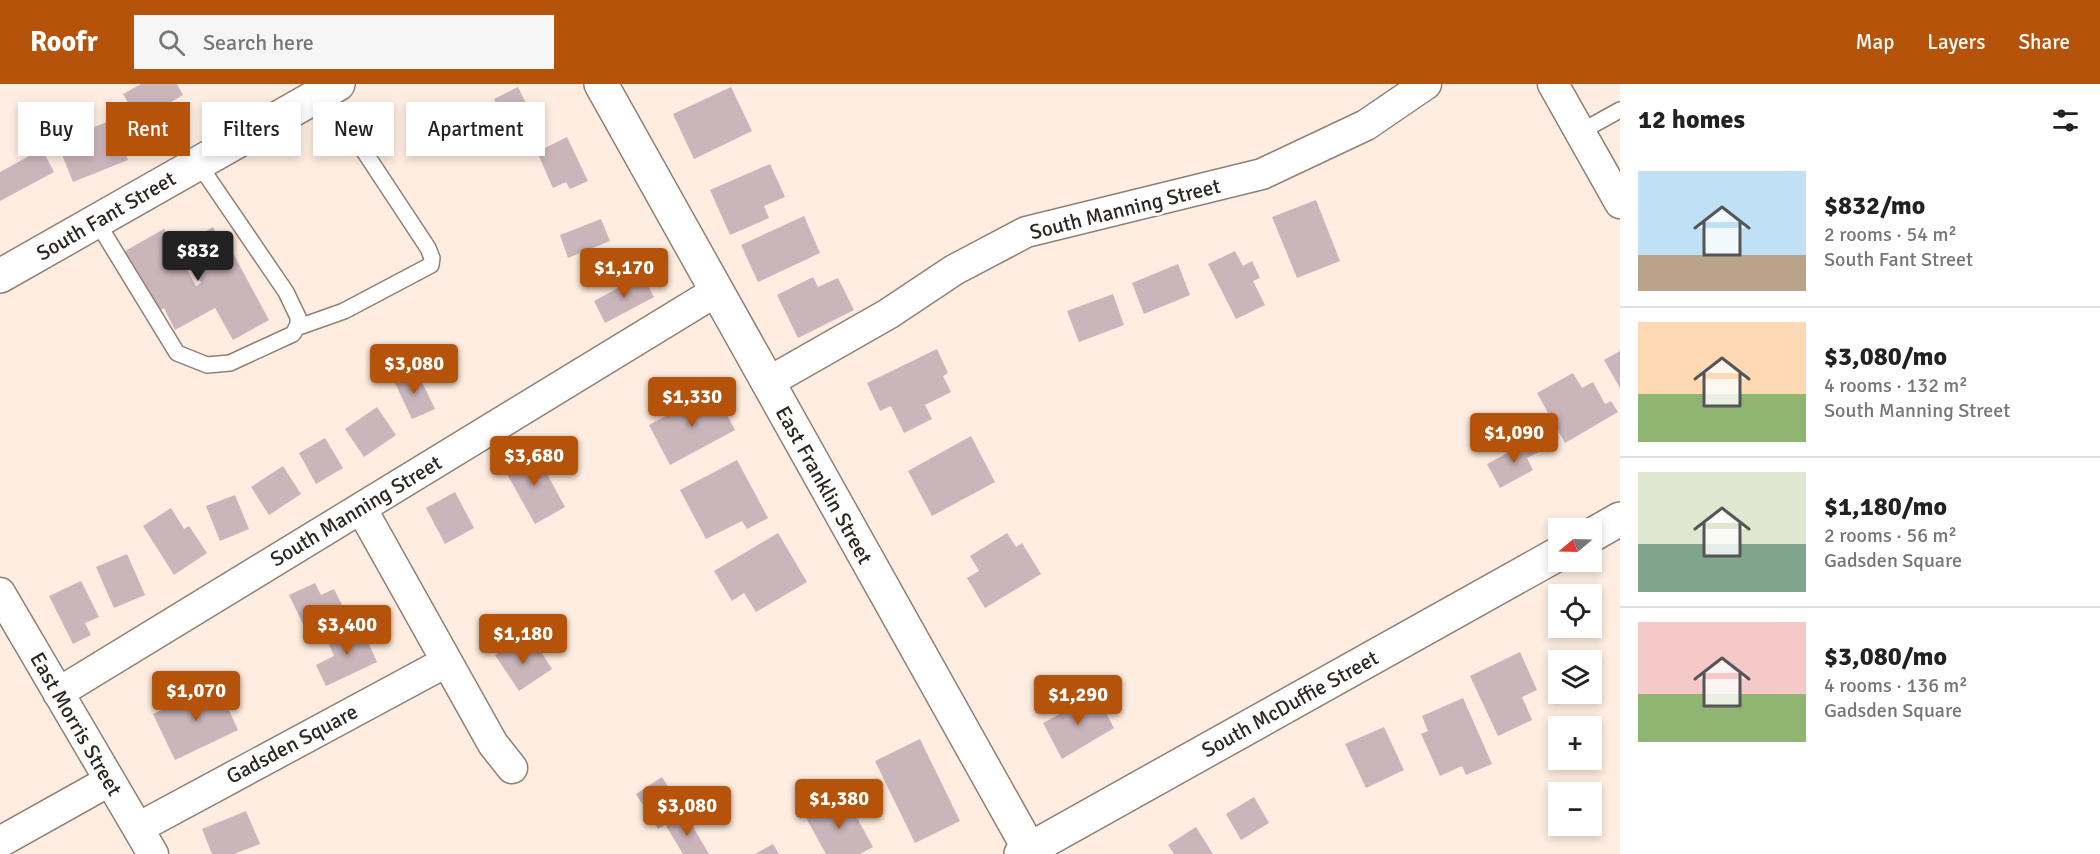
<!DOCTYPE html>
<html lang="en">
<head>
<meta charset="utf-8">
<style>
	body { margin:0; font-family:Signika,sans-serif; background:#f6f6f6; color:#222; height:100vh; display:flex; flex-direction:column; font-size:22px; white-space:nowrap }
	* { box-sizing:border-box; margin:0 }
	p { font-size:20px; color:#767676 }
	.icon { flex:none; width:33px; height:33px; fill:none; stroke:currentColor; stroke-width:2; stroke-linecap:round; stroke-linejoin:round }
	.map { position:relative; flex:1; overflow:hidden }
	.drawer { display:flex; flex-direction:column; background:#fff; width:480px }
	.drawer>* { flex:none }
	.banner { position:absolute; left:18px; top:18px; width:570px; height:54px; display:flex; gap:12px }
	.needle { width:39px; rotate:251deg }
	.fabs { position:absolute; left:1548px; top:434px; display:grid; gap:12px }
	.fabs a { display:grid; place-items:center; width:54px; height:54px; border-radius:0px; background:#fff; box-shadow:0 3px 9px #0003; font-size:30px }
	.price { position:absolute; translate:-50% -51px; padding:0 14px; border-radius:6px; background:#b45309; color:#fff; font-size:20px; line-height:39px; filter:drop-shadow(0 2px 3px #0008) }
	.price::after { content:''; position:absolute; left:50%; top:36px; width:18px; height:14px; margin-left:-9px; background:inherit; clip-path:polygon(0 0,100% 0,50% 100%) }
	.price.current { background:#222; color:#fff }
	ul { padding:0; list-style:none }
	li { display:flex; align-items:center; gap:18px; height:150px; padding:0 18px }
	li+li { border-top:2px solid #e0e0e0 }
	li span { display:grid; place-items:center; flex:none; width:168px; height:120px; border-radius:0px; color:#555 }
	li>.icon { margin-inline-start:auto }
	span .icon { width:72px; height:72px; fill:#fffc; stroke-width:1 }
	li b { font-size:26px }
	h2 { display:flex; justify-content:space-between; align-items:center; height:72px; padding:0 18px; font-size:26px }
	.pill { padding:0 21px; border-radius:0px; background:#fff; box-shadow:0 3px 9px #0003; font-size:21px; line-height:54px }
	.pill.current { background:#b45309; color:#fff }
	header { display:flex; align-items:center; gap:36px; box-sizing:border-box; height:84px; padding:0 30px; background:#b45309; color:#fff }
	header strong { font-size:28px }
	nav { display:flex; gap:33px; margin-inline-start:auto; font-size:21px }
	.search { width:420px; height:54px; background:#f6f6f6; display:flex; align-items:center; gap:15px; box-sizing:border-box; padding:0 21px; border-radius:0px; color:#767676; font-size:22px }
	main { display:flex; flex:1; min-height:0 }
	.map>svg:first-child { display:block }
	.building { fill:#cab5bb }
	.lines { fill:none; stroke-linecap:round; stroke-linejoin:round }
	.lane-casing { stroke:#8f8074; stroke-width:18 }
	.street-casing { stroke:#8f8074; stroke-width:33 }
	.secondary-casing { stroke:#8f8074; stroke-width:36 }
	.lane { stroke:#fff; stroke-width:15 }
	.street { stroke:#fff; stroke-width:30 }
	.secondary { stroke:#fff; stroke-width:33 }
	.labels { text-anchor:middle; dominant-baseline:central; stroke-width:6; stroke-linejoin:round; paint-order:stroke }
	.street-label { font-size:21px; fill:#2d2722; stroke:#fefefe }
</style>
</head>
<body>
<header>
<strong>Roofr</strong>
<div class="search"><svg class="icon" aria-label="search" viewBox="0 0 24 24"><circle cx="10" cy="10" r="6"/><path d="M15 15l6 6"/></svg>Search here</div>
<nav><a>Map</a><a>Layers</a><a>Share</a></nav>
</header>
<main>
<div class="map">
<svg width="1620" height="770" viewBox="0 0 1620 770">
	<rect width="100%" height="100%" fill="#feede0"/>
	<path class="building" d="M 141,0 L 177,0 L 183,11 L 139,37 L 123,10 Z
		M 518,3 L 535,38 L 511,50 L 494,15 Z
		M 731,3 L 752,47 L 694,75 L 673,30 Z
		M 112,36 L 128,76 L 73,98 L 57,58 Z
		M 567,53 L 588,97 L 570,105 L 566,98 L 553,104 L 537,68 Z
		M 42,65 L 54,88 L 0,117 L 0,88 Z
		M 770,80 L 785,113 L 764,122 L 769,134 L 730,151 L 710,106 Z
		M 1316,116 L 1340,177 L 1297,194 L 1272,133 Z
		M 804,132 L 820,169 L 758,198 L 741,161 Z
		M 601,135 L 610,157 L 568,174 L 560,151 Z
		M 213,143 L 216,149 L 221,147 L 269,236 L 233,256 L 215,224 L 175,246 L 164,224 L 157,228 L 125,167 L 164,145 L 196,202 L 201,199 L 184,167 L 191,163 L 188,157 Z
		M 1235,167 L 1243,182 L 1252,177 L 1260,194 L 1253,197 L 1265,221 L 1236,235 L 1208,180 Z
		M 1178,180 L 1190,211 L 1144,230 L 1132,199 Z
		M 642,191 L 654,213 L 605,239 L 594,217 Z
		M 813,193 L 818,203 L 838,194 L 854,226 L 798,254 L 777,211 Z
		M 1113,210 L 1124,241 L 1079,258 L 1067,227 Z
		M 937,265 L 948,289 L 943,292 L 951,308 L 925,321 L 932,335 L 904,349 L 891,322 L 880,327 L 867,299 Z
		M 1620,267 L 1620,304 L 1604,276 Z
		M 416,286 L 435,325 L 412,335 L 394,297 Z
		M 1573,289 L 1582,304 L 1593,298 L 1605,320 L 1611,317 L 1618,328 L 1565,359 L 1537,309 Z
		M 714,306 L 735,346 L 670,381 L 649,341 Z
		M 377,323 L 396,351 L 364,373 L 345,345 Z
		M 971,352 L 995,398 L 932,432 L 908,387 Z
		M 325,354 L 343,384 L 316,400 L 299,369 Z
		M 1534,355 L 1541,367 L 1527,374 L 1533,386 L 1500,404 L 1487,380 Z
		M 534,366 L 565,423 L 535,440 L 503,383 Z
		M 737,376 L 768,434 L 747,445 L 742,437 L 706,455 L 680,406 Z
		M 283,382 L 301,410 L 269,431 L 251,403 Z
		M 455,408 L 474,444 L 445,460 L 426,424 Z
		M 235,411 L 249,445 L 220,457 L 206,422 Z
		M 171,424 L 184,445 L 189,442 L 207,469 L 174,491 L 143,442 Z
		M 778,449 L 807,498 L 756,528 L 744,509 L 732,517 L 714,487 Z
		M 1007,449 L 1016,463 L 1022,459 L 1041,490 L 985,524 L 967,494 L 979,487 L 970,472 Z
		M 127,470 L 145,511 L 114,524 L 96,483 Z
		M 81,497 L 99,533 L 85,539 L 91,551 L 73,560 L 49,512 Z
		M 315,499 L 321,511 L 334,505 L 343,523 L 304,542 L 289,511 Z
		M 360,540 L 377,578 L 326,602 L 316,581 L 334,572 L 327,556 Z
		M 517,556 L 526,571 L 538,563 L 552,585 L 519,607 L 495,571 Z
		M 1520,568 L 1537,606 L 1522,613 L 1532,636 L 1498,652 L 1470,592 Z
		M 217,600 L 238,646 L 175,676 L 153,630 Z
		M 1096,611 L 1114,644 L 1062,675 L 1043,639 Z
		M 1463,614 L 1492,680 L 1466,691 L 1462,682 L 1440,692 L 1421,650 L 1428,647 L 1422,632 Z
		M 1384,643 L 1404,686 L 1366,704 L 1345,660 Z
		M 920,655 L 960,737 L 915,759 L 875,677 Z
		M 662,693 L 685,729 L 658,745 L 636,710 Z
		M 845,712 L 873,763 L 860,770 L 826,770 L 806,734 Z
		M 1254,713 L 1269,739 L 1241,756 L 1226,730 Z
		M 246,727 L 260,760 L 234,770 L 212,770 L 202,745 Z
		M 686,731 L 709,770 L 683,770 L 666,742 Z
		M 1196,743 L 1213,770 L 1174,770 L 1168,761 Z
		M 773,760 L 779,770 L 755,770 Z"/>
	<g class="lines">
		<g class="lane-casing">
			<path id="lane" d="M 1580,48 L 1620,26
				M 97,138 L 177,269 L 207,281 L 230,279 L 293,250 L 298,241 L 298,233 L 286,208 L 198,79
				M 296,244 L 344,227 L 431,181 L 432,174 L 428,164 L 325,8"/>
		</g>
		<g class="street-casing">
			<path id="street" d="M 1553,0 L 1620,119
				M 767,299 L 888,230 L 954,186 L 1026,148 L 1262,90 L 1366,41 L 1426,0
				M 361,424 L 493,660 L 512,684
				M 0,509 L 153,770
				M 58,609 L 715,208
				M 138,744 L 446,578
				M 0,758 L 109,697"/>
		</g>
		<g class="secondary-casing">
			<path id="secondary" d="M 601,0 L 1032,770
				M 0,192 L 338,0
				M 1592,451 L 1620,435
				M 1021,770 L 1558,470"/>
		</g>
		<use href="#lane" class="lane"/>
		<use href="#street" class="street"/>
		<use href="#secondary" class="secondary"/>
	</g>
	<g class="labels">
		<g class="street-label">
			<text transform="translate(1125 125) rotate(-14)">South Manning Street</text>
			<text transform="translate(106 132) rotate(-30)">South Fant Street</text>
			<text transform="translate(824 401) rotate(61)">East Franklin Street</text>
			<text transform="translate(356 427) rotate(-31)">South Manning Street</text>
			<text transform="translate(1290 620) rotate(-29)">South McDuffie Street</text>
			<text transform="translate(76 640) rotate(60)">East Morris Street</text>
			<text transform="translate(292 660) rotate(-28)">Gadsden Square</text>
		</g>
	</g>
</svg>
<div class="fabs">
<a><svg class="needle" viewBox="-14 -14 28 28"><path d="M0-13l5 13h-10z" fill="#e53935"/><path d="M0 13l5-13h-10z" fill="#767676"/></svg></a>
<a><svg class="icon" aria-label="locate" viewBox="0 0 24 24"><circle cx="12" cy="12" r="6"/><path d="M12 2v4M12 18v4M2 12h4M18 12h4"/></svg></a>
<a><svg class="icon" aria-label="layers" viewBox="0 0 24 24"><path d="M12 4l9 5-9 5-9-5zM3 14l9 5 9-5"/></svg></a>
<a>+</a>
<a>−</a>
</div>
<b class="price current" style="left:198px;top:198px">$832</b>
<b class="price" style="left:624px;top:215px">$1,170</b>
<b class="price" style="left:414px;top:311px">$3,080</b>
<b class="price" style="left:692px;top:344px">$1,330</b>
<b class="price" style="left:1514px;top:380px">$1,090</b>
<b class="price" style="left:534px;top:403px">$3,680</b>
<b class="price" style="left:347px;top:572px">$3,400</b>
<b class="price" style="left:523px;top:581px">$1,180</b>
<b class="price" style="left:196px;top:638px">$1,070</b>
<b class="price" style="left:1078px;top:642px">$1,290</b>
<b class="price" style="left:839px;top:746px">$1,380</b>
<b class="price" style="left:687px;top:753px">$3,080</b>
<div class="banner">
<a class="pill">Buy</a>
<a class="pill current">Rent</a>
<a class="pill">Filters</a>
<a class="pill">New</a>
<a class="pill">Apartment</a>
</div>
</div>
<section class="drawer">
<h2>12 homes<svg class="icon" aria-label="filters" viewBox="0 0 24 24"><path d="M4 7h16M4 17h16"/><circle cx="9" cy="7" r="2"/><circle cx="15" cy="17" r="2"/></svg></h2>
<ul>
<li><span style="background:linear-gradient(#bfe0f5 70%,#b9a48a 0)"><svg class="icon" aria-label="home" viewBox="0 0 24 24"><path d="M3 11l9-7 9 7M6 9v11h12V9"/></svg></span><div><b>$832/mo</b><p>2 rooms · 54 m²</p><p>South Fant Street</p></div></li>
<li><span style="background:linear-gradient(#ffd9b3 60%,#8fb573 0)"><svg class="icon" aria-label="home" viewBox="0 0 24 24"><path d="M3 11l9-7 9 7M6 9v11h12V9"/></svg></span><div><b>$3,080/mo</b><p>4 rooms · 132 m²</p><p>South Manning Street</p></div></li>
<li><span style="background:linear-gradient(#dfe7d0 60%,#7fa58c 0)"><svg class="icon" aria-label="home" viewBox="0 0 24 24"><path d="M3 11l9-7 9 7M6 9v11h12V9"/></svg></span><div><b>$1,180/mo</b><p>2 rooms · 56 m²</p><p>Gadsden Square</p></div></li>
<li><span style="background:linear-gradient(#f6c9c9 60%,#8fb573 0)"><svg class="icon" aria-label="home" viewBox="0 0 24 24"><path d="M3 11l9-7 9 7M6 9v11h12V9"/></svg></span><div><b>$3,080/mo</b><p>4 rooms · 136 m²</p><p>Gadsden Square</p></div></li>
</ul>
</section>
</main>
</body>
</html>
